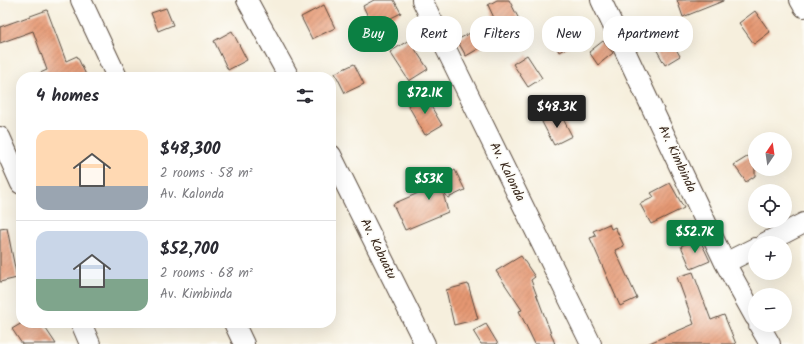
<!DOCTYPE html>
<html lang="en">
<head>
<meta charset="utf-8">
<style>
	body { margin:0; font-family:Kalam,sans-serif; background:#f7f7f7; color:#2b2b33; height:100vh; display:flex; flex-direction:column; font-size:15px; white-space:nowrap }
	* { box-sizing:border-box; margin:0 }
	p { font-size:13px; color:#7c7c81 }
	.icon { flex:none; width:22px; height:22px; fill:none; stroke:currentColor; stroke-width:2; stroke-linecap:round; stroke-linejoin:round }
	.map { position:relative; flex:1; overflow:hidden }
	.panel { position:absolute; left:16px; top:72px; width:320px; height:256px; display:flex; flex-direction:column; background:#fff; border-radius:16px; box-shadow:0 4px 16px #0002 }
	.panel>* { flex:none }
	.guide { position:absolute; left:348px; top:16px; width:380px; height:36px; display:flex; gap:8px }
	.needle { width:26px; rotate:13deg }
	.tools { position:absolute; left:748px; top:132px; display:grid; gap:8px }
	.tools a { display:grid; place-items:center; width:44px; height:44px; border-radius:50%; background:#fff; box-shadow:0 4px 16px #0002; font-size:20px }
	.price { position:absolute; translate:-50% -34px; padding:0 9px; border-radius:4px; background:#0b8043; color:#fff; font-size:13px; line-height:26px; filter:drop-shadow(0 1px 2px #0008) }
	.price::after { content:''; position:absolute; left:50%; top:24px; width:12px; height:9px; margin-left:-6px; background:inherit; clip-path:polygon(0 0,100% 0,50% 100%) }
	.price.current { background:#222; color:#fff }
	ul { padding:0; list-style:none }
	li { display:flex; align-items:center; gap:12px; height:100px; padding:0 20px }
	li+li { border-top:1px solid #e1e1e2 }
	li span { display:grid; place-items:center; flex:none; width:112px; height:80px; border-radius:12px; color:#555 }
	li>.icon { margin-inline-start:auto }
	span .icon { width:48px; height:48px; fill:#fffc; stroke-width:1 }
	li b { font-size:17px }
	h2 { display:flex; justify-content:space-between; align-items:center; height:48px; padding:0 20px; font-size:17px }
	.tag { padding:0 14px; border-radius:16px; background:#fff; box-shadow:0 4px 16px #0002; font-size:14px; line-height:36px }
	.tag.current { background:#0b8043; color:#fff }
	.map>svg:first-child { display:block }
	.building { fill:url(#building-hatch) }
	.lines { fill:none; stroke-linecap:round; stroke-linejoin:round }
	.street-casing { stroke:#57483b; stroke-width:22 }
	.street { stroke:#fff; stroke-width:20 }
	.labels { text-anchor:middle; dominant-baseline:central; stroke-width:3.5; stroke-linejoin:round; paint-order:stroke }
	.street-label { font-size:13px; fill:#3b2a1e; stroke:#fdfcf7 }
</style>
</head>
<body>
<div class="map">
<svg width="804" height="344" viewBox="0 0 804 344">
	<defs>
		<pattern id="building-hatch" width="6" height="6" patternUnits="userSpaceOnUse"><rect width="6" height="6" fill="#e59772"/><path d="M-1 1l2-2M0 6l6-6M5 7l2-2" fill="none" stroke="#bb7b5d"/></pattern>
	</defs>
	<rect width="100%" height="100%" fill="#fdfcf7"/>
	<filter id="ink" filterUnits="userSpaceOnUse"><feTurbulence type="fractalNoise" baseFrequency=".025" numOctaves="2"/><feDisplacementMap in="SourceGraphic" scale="8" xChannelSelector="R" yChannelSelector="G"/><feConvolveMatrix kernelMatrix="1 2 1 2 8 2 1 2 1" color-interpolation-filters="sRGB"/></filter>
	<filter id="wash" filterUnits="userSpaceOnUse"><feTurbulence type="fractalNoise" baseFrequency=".012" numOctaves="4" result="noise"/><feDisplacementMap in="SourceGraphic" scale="16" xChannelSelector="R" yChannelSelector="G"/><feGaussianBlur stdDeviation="0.9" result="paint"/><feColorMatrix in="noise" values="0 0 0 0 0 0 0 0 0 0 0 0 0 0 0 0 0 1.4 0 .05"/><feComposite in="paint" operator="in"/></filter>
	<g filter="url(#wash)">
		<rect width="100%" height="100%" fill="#f6efdd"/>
		<g id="blocks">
			<path class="building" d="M 374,0 L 394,0 L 401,13 L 373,27 L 363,6 Z
				M 497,0 L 509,0 L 521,23 L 492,37 L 494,40 L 466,56 L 457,40 L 495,20 L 488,5 Z
				M 677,0 L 723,0 L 723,1 L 683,17 Z
				M 324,5 L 335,28 L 312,39 L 301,17 Z
				M 166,8 L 173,25 L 158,31 L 151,13 Z
				M 47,10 L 66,61 L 77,56 L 87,77 L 31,77 L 47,70 L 33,31 L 0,43 L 0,27 Z
				M 755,11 L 770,32 L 754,44 L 739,23 Z
				M 570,18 L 581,40 L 559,52 L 548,30 Z
				M 232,31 L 247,60 L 228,70 L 214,41 Z
				M 669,37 L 680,56 L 665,65 L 654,45 Z
				M 409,40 L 428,69 L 409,81 L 390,52 Z
				M 603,41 L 613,53 L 598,65 L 589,52 Z
				M 527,55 L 542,78 L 528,87 L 513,64 Z
				M 354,64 L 364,84 L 345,93 L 335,73 Z
				M 425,96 L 442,125 L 425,135 L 408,105 Z
				M 560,113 L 572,136 L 554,145 L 542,122 Z
				M 755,152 L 755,176 L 746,182 L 734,165 Z
				M 448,170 L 450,173 L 455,170 L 465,190 L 448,198 L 442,189 L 448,212 L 405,230 L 393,204 L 439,184 L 435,176 Z
				M 670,183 L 684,208 L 651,224 L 640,204 L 654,197 L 651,193 Z
				M 609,224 L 611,229 L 615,227 L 624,246 L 615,250 L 637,298 L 620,306 L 590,238 L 596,236 L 593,231 Z
				M 7,228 L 17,278 L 0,282 L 0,229 Z
				M 699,238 L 710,261 L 691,269 L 681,246 Z
				M 521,256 L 535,277 L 531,280 L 555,344 L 535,344 L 519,311 L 522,310 L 496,271 Z
				M 693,272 L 711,320 L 724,315 L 736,344 L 647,344 L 694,324 L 677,277 Z
				M 468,284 L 478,319 L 454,325 L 446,290 Z
				M 22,323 L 42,323 L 56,344 L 22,344 L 12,329 Z
				M 486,324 L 498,344 L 481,344 L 473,331 Z"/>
		</g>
	</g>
	<g filter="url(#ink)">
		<use href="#blocks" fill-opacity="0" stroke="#57483b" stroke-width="1"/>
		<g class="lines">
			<g class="street-casing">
				<path id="street" d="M 81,0 L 117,77
					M 247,0 L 289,77
					M 422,0 L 591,344
					M 601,0 L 725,263 L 755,317
					M 800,0 L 804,7
					M 0,137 L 21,184
					M 331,155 L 425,344
					M 765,243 L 804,223
					M 725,263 L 755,248
					M 81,323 L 90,344
					M 234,323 L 244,344
					M 759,325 L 770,344"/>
			</g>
			<use href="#street" class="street"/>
		</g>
	</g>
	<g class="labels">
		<g class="street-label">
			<text transform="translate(677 159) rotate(65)">Av. Kimbinda</text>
			<text transform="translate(507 172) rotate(64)">Av. Kalonda</text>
			<text transform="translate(378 249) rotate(64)">Av. Kabuatu</text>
		</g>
	</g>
</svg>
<div class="tools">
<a><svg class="needle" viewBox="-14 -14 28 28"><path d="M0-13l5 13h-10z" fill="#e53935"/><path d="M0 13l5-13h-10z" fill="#7c7c81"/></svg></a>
<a><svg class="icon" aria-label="locate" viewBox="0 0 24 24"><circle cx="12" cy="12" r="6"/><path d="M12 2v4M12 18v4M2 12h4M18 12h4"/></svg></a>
<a>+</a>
<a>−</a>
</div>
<b class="price" style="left:425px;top:115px">$72.1K</b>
<b class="price current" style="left:557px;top:129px">$48.3K</b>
<b class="price" style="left:429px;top:201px">$53K</b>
<b class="price" style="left:695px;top:254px">$52.7K</b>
<div class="guide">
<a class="tag current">Buy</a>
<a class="tag">Rent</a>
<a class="tag">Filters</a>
<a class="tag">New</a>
<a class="tag">Apartment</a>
</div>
<section class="panel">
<h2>4 homes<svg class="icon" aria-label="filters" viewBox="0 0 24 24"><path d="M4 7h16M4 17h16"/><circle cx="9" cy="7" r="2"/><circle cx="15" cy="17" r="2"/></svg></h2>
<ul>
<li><span style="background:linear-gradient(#ffd9b3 70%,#9aa5b1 0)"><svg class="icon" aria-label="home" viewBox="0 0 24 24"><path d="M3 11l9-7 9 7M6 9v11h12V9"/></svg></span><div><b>$48,300</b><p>2 rooms · 58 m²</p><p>Av. Kalonda</p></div></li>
<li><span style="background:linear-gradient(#c9d6e8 60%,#7fa58c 0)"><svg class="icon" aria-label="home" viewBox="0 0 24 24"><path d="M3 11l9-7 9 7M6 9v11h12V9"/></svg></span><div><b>$52,700</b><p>2 rooms · 68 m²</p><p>Av. Kimbinda</p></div></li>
</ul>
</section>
</div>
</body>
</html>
